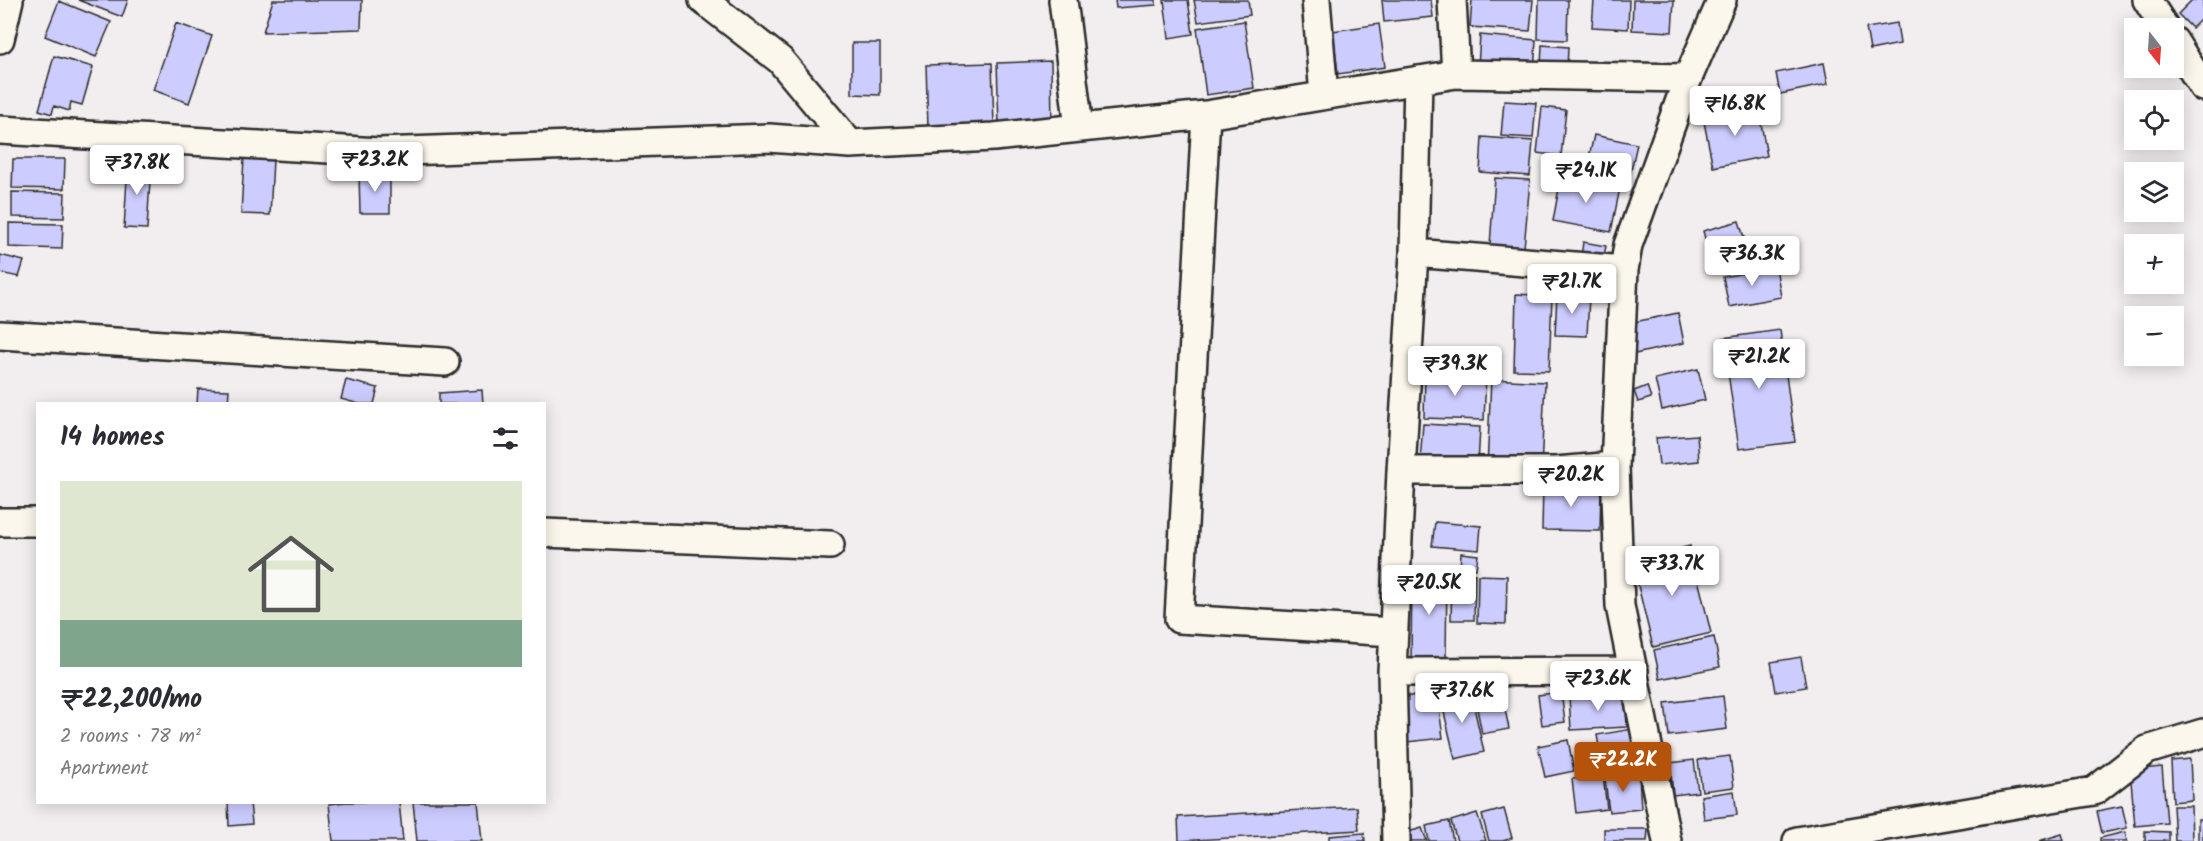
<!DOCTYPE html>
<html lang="en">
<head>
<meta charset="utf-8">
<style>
	body { margin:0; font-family:Kalam,sans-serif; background:#f2f2f3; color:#2b2b33; height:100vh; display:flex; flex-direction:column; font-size:22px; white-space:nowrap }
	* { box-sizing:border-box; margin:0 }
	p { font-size:20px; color:#7c7c81 }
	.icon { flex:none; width:33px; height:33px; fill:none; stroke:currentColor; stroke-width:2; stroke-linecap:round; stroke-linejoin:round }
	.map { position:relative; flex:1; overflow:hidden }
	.side { position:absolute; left:36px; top:402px; width:510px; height:402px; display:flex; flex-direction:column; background:#fff; border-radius:0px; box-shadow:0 3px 15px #0003 }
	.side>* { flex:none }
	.needle { width:39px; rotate:163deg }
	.buttons { position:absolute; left:2124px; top:18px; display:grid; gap:12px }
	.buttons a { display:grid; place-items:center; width:60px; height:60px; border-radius:0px; background:#fff; box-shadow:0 3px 15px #0003; font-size:30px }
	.price { position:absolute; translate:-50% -51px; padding:0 14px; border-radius:6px; background:#fff; color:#222; font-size:20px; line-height:39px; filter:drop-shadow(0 2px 3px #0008) }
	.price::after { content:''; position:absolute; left:50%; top:36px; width:18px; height:14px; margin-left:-9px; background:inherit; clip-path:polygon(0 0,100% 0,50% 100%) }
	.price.current { background:#b45309; color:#fff }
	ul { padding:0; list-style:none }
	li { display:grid; align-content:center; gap:12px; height:318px; padding:0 24px }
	li span { display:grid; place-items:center; height:186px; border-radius:0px; color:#555 }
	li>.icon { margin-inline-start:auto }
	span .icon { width:108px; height:108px; fill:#fffc; stroke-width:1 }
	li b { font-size:26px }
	h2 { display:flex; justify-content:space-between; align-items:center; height:72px; padding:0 24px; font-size:26px }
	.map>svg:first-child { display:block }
	.building { fill:#cdccff; stroke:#2b2b2b; stroke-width:1.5 }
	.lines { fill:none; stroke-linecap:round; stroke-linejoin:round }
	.street-casing { stroke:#2b2b2b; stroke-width:32 }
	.street { stroke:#fbf7ec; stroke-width:27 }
</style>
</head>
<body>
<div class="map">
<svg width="2203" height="841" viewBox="0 0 2203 841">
	<rect width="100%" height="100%" fill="#f2eef0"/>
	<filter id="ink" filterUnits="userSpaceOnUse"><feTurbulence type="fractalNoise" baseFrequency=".0167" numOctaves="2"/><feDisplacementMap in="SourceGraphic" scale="12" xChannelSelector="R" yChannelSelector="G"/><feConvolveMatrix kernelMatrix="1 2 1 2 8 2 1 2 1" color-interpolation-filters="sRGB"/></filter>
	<g filter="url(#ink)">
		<path class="building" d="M 78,0 L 128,0 L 122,17 Z
			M 273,0 L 362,0 L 361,29 L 263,32 Z
			M 1115,0 L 1156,0 L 1156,5 L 1116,8 Z
			M 1164,0 L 1188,0 L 1193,34 L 1169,38 Z
			M 1194,0 L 1248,0 L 1250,15 L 1198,22 Z
			M 1382,0 L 1431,0 L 1433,17 L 1384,22 Z
			M 1472,0 L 1533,0 L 1530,31 L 1470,27 Z
			M 1539,0 L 1568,0 L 1567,40 L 1538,39 Z
			M 1594,0 L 1629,0 L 1628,29 L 1592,27 Z
			M 1633,0 L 1674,0 L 1672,32 L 1632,30 Z
			M 2192,0 L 2203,0 L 2203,17 L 2192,28 L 2178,14 Z
			M 59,1 L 111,22 L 96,57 L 45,36 Z
			M 1244,21 L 1254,88 L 1206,95 L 1197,28 Z
			M 176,23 L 212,36 L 189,103 L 153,90 Z
			M 1897,23 L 1900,44 L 1870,50 L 1866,28 Z
			M 1379,24 L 1385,67 L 1338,74 L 1333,31 Z
			M 1480,35 L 1536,40 L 1534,71 L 1478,67 Z
			M 852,43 L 880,43 L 880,95 L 852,94 Z
			M 1542,45 L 1568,47 L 1567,69 L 1541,67 Z
			M 54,56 L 93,67 L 82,105 L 71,102 L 69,111 L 54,106 L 52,114 L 39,110 Z
			M 1051,61 L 1052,125 L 999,126 L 997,63 Z
			M 992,63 L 994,126 L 928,129 L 926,65 Z
			M 1824,63 L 1828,84 L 1780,94 L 1776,73 Z
			M 1504,101 L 1536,103 L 1533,138 L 1501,136 Z
			M 1542,107 L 1566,110 L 1561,156 L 1537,153 Z
			M 1758,107 L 1767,156 L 1713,167 L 1703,117 Z
			M 1594,135 L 1637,144 L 1628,184 L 1585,175 Z
			M 1482,137 L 1533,141 L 1530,176 L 1480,172 Z
			M 244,158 L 273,160 L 270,215 L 241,214 Z
			M 13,159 L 65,159 L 64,189 L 12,188 Z
			M 128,163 L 151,165 L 147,229 L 124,228 Z
			M 359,173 L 390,173 L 390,213 L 360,213 Z
			M 1561,177 L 1620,188 L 1611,232 L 1553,221 Z
			M 1495,178 L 1530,180 L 1524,248 L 1490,245 Z
			M 12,192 L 65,193 L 64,218 L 12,217 Z
			M 1739,221 L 1748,251 L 1711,261 L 1703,231 Z
			M 9,223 L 63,224 L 62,249 L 9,247 Z
			M 1583,242 L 1606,246 L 1603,261 L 1581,257 Z
			M 0,255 L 24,261 L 19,277 L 0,273 Z
			M 1776,267 L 1781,297 L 1729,307 L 1723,277 Z
			M 1516,294 L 1552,296 L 1549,371 L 1514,370 Z
			M 1557,294 L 1589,296 L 1587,336 L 1555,335 Z
			M 1678,313 L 1684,343 L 1635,354 L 1629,323 Z
			M 1780,330 L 1795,442 L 1739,449 L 1723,338 Z
			M 1698,369 L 1705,400 L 1662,410 L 1655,379 Z
			M 1425,374 L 1486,376 L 1484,420 L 1424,418 Z
			M 1491,379 L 1545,382 L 1541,470 L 1487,468 Z
			M 346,380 L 378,388 L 374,404 L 359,404 L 341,399 Z
			M 1647,386 L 1651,398 L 1638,402 L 1634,391 Z
			M 198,389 L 229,390 L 228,404 L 197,404 Z
			M 482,390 L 483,404 L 439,404 L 439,393 Z
			M 1423,424 L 1480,427 L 1478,465 L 1420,462 Z
			M 1697,435 L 1699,461 L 1659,465 L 1656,438 Z
			M 1543,485 L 1601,487 L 1600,531 L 1542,530 Z
			M 1435,522 L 1481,526 L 1479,550 L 1432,546 Z
			M 1690,546 L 1711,633 L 1653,647 L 1632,561 Z
			M 1461,553 L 1478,555 L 1476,569 L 1460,568 Z
			M 1452,573 L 1475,574 L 1474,620 L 1451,620 Z
			M 1412,574 L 1447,574 L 1446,658 L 1411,657 Z
			M 1478,575 L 1507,576 L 1506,624 L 1477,623 Z
			M 1714,637 L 1720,667 L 1660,679 L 1654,650 Z
			M 1801,657 L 1806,687 L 1776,692 L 1771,662 Z
			M 1470,689 L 1484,752 L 1455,759 L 1440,695 Z
			M 1501,689 L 1509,729 L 1482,734 L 1474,693 Z
			M 1561,692 L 1565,722 L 1542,725 L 1538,695 Z
			M 1437,693 L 1443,738 L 1407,742 L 1401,697 Z
			M 1625,693 L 1627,727 L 1571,730 L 1569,696 Z
			M 1723,696 L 1727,729 L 1669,736 L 1665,703 Z
			M 1632,729 L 1639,769 L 1604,776 L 1597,735 Z
			M 1568,740 L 1574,771 L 1545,777 L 1538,746 Z
			M 1730,756 L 1734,787 L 1702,791 L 1698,760 Z
			M 2190,759 L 2192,800 L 2173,802 L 2171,761 Z
			M 1694,760 L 1698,792 L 1673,795 L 1670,763 Z
			M 2162,767 L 2167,823 L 2135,826 L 2130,770 Z
			M 1639,775 L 1641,809 L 1609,812 L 1605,778 Z
			M 1603,776 L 1607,809 L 1576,813 L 1572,779 Z
			M 1734,791 L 1737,815 L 1704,819 L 1701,796 Z
			M 228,802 L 250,802 L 252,824 L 229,826 Z
			M 345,802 L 399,802 L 403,841 L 333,841 L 329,804 Z
			M 413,802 L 478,802 L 482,841 L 417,841 Z
			M 2122,806 L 2127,828 L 2102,833 L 2097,811 Z
			M 2173,806 L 2191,806 L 2192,841 L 2175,841 Z
			M 1357,807 L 1359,830 L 1179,841 L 1178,817 Z
			M 1504,809 L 1512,838 L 1503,841 L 1489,841 L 1482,815 Z
			M 1477,813 L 1486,841 L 1457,841 L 1451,821 Z
			M 2198,819 L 2203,819 L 2203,841 L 2198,841 Z
			M 1449,821 L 1453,841 L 1429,841 L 1426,826 Z
			M 1422,828 L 1427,841 L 1408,841 L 1405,833 Z
			M 1604,829 L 1648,829 L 1647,841 L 1604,841 Z
			M 2145,831 L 2169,832 L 2169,841 L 2145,841 Z
			M 2125,832 L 2127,841 L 2100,841 L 2100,838 Z
			M 1364,833 L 1365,841 L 1329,841 L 1329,836 Z
			M 2062,834 L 2064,841 L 2039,841 Z"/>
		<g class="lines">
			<g class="street-casing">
				<path id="street" d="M 703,0 L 780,60 L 850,144
					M 1063,0 L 1079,128
					M 1316,0 L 1324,95
					M 1452,0 L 1456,74
					M 2147,0 L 2165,28
					M 0,39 L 9,0
					M 2174,41 L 2203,87
					M 1206,115 L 1179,619 L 1394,632
					M 0,130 L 379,152 L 769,138 L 850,144 L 994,137 L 1206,115 L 1456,74 L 1688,78
					M 1414,253 L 1624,270
					M 0,335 L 445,362
					M 1615,466 L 1620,606 L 1667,841
					M 1401,471 L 1414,253 L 1418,80
					M 0,522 L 38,522
					M 544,533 L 830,545
					M 1392,672 L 1634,671
					M 1396,841 L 1392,672 L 1401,471 L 1556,471 L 1615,466 L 1624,270 L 1628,245 L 1688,78 L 1722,0
					M 1797,841 L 2094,791 L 2147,750 L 2203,733"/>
			</g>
			<use href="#street" class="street"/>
		</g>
	</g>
</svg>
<div class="buttons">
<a><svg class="needle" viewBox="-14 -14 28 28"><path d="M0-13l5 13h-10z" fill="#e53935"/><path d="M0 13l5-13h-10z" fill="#7c7c81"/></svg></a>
<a><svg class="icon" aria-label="locate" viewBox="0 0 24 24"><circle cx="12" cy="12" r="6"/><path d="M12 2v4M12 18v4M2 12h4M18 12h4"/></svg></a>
<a><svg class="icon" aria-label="layers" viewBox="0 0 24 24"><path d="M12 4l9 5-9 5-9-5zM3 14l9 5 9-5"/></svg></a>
<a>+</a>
<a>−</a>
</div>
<b class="price" style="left:1735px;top:137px">₹16.8K</b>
<b class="price" style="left:375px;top:193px">₹23.2K</b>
<b class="price" style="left:137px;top:196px">₹37.8K</b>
<b class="price" style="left:1586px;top:204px">₹24.1K</b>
<b class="price" style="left:1752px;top:287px">₹36.3K</b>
<b class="price" style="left:1572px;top:315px">₹21.7K</b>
<b class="price" style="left:1759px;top:390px">₹21.2K</b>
<b class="price" style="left:1455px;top:397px">₹39.3K</b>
<b class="price" style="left:1571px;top:508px">₹20.2K</b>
<b class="price" style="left:1672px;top:597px">₹33.7K</b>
<b class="price" style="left:1429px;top:616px">₹20.5K</b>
<b class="price" style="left:1598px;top:712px">₹23.6K</b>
<b class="price" style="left:1462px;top:724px">₹37.6K</b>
<b class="price current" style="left:1623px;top:793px">₹22.2K</b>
<section class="side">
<h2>14 homes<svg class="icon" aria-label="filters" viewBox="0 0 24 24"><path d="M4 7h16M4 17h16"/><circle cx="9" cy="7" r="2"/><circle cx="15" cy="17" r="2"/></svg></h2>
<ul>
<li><span style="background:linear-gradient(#dfe7d0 75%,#7fa58c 0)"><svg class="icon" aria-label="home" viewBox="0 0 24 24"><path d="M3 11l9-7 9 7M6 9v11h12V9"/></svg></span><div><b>₹22,200/mo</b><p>2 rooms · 78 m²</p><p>Apartment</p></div></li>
</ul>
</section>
</div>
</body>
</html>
